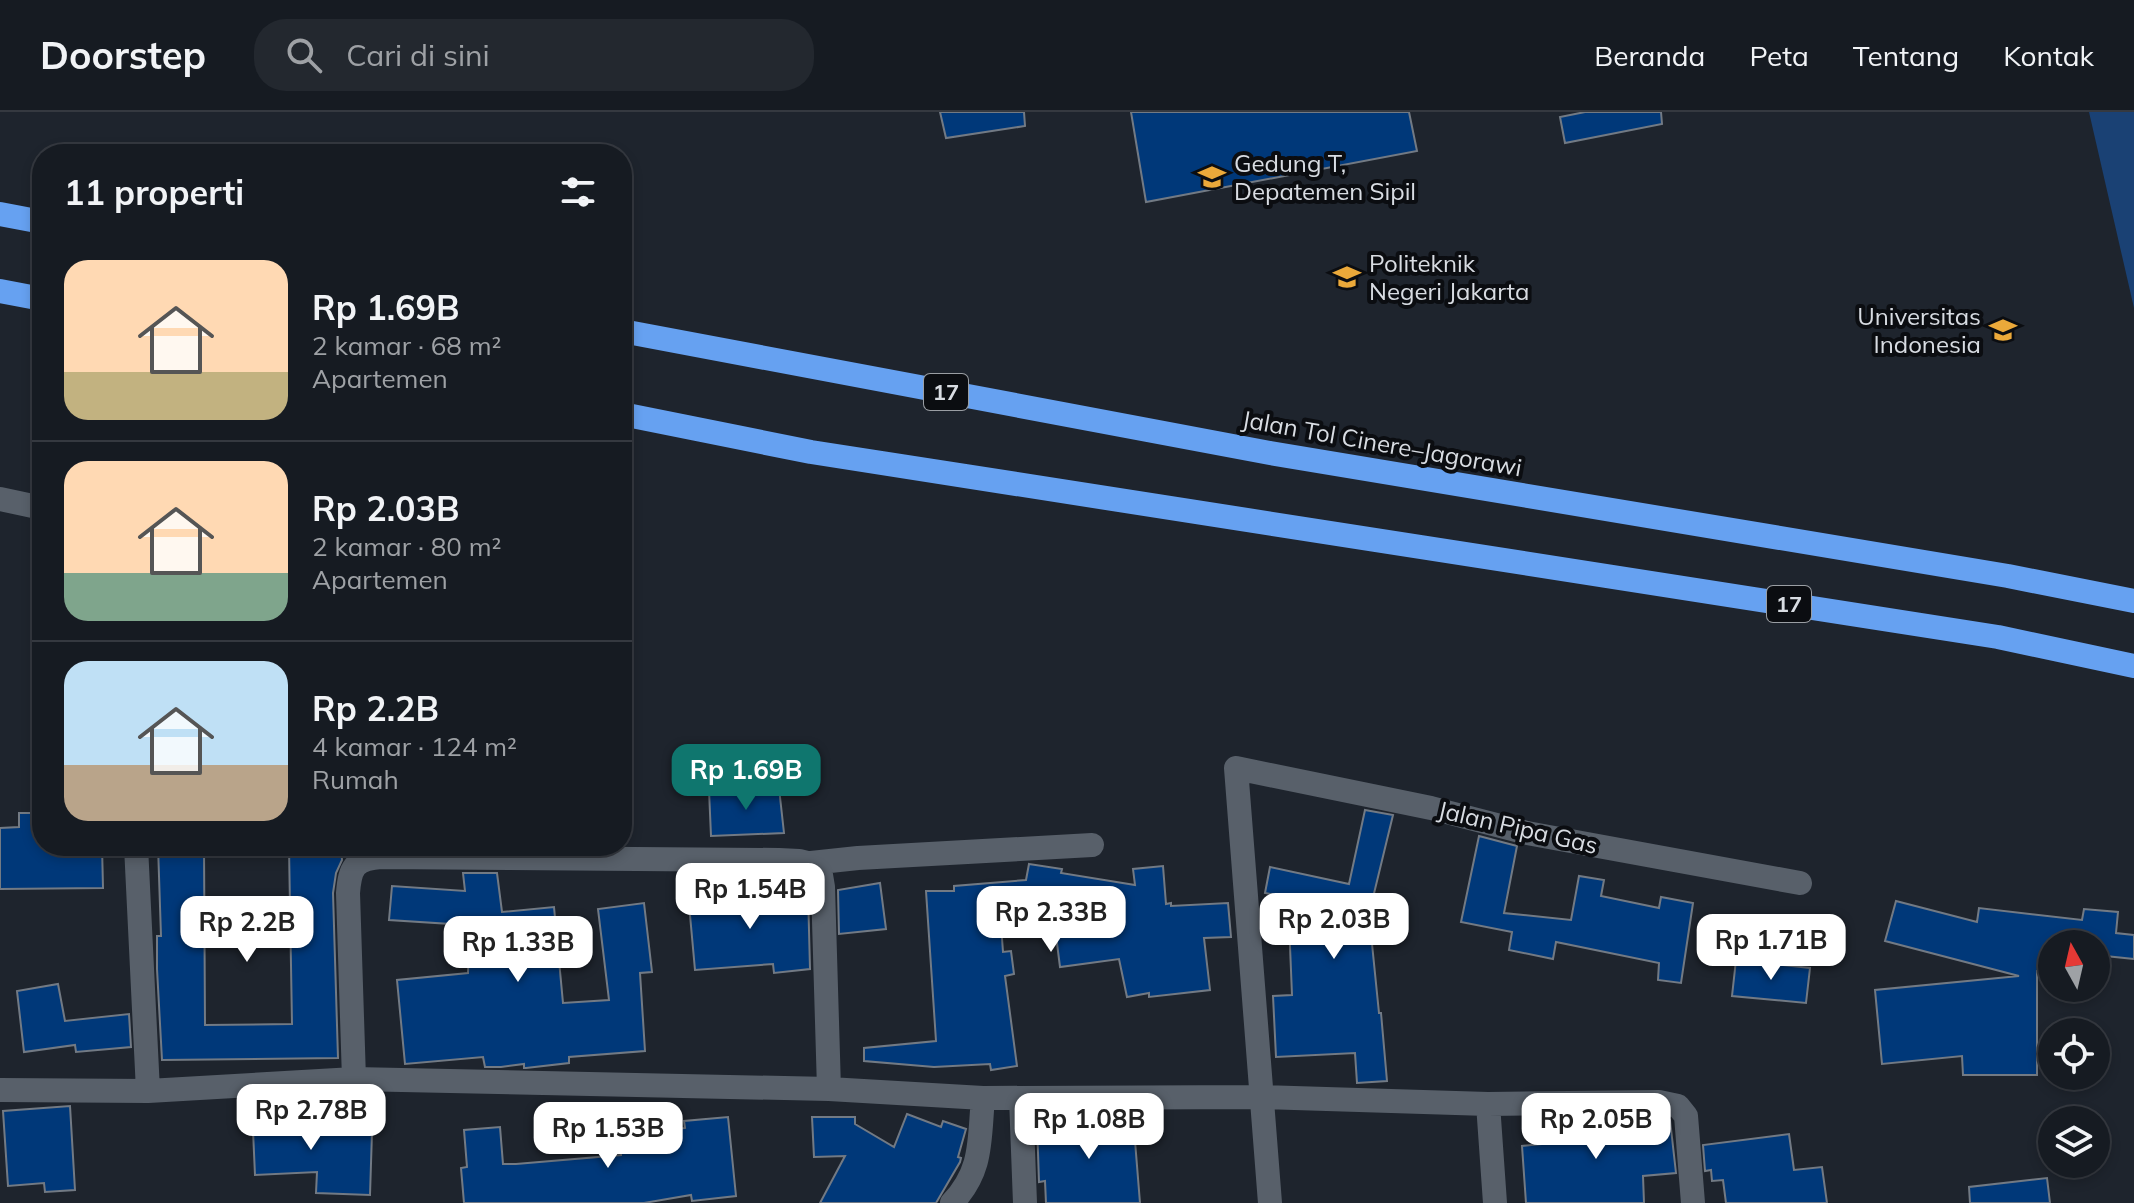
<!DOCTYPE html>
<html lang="id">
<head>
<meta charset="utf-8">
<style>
	body { margin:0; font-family:Mulish,sans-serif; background:#23282f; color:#f1f3f6; height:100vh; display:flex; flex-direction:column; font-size:30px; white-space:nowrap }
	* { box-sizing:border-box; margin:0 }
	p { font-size:26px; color:#9ea1a5 }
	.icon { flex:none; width:44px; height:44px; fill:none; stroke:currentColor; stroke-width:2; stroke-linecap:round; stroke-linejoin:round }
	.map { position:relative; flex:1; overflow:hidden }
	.side { position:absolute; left:32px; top:32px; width:600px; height:712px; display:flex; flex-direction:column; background:#161b22; border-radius:32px; box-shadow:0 4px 12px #0003,0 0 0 2px #353940 }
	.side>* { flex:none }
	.needle { width:52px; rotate:352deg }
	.controls { position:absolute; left:2038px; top:818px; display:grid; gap:16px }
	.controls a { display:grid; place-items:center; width:72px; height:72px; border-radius:50%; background:#161b22; box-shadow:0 4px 12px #0003,0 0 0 2px #353940; font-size:40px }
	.price { position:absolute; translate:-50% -68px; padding:0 18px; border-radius:16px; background:#fff; color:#222; font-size:26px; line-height:52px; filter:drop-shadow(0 2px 4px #0008) }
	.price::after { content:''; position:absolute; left:50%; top:48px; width:24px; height:18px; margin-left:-12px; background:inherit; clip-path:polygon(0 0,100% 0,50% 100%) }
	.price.selected { background:#0f766e; color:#fff }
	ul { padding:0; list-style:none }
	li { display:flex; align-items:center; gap:24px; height:200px; padding:0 32px }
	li+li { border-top:2px solid #353940 }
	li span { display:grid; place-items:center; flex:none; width:224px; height:160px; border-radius:24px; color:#555 }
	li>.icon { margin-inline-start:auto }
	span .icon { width:96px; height:96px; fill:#fffc; stroke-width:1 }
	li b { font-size:34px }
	h2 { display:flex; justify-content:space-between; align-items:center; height:96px; padding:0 32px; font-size:34px }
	header { display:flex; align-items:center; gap:48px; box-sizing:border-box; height:112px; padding:0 40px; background:#161b22; border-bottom:2px solid #353940 }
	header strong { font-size:38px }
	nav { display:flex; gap:44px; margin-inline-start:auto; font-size:28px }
	.search { width:560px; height:72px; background:#23282f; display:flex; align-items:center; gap:20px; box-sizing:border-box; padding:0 28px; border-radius:32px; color:#9ea1a5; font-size:30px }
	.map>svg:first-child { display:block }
	.green { fill:#1a4174 }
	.building { fill:#003879; stroke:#727a84; stroke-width:2 }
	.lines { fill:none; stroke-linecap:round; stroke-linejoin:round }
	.minor { stroke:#58606a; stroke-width:24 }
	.highway { stroke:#66a1f1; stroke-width:24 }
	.labels { text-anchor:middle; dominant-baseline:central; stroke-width:8; stroke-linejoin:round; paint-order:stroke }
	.shield { fill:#0b0d11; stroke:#9a9ea3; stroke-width:2 }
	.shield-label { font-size:22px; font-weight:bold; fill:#d8dce2 }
	.poi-label { font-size:24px; fill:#d8dce2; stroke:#0b0d11; text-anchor:start }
	.street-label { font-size:24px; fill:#d8dce2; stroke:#0b0d11 }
</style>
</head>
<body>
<header>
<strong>Doorstep</strong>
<div class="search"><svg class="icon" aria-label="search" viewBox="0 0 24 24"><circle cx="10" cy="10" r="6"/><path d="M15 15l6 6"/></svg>Cari di sini</div>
<nav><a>Beranda</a><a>Peta</a><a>Tentang</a><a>Kontak</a></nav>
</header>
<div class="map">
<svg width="2134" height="1091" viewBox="0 0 2134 1091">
	<rect width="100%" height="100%" fill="#1e242d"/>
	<path class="green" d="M 2089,0 L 2134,0 L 2134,196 Z"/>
	<path class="building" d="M 940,0 L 1024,0 L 1025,14 L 946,26 Z
		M 1131,0 L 1409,0 L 1417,39 L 1146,90 Z
		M 1585,0 L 1661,0 L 1662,12 L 1565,31 L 1560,5 Z
		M 779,676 L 784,721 L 711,724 L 709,678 Z
		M 1365,698 L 1393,703 L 1369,802 L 1379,901 L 1381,901 L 1387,969 L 1357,971 L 1355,941 L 1276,945 L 1273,884 L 1292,883 L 1288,785 L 1265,781 L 1270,755 L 1349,772 Z
		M 19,701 L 42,701 L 42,734 L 102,734 L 103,776 L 0,777 L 0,716 L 19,715 Z
		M 1479,724 L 1517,734 L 1504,801 L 1571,808 L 1579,764 L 1604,768 L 1601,784 L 1659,796 L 1661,785 L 1693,791 L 1681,871 L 1658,868 L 1659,851 L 1556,830 L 1553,847 L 1509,838 L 1512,820 L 1461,810 Z
		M 158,734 L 204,734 L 205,913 L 292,912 L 289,735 L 341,735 L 342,748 L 336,761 L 333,781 L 338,946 L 162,948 L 157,857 L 157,824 L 161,824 Z
		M 1029,752 L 1062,757 L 1061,761 L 1135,773 L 1133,757 L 1163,754 L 1166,792 L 1171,791 L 1171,794 L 1228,791 L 1231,825 L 1204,826 L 1210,878 L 1149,885 L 1149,881 L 1127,885 L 1119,847 L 1060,855 L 1052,792 L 999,785 L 1003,840 L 1011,839 L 1014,862 L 1005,864 L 1017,954 L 991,958 L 990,952 L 934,955 L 864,949 L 864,936 L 936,929 L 926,779 L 954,779 L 954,774 L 1026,768 Z
		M 463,761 L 497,761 L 502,800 L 554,795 L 563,891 L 609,888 L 598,797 L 644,791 L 652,860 L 640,861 L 645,939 L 569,945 L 569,951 L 526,956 L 524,956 L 524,952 L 501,955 L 485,955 L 483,945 L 405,952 L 397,868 L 468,861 L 469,837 L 466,813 L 389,808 L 392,774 L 465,779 Z
		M 880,771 L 886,817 L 839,822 L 838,778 Z
		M 736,777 L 737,786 L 808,780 L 810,857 L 774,861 L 773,852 L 695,858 L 688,781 Z
		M 1896,789 L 1977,810 L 1979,796 L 2082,808 L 2084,797 L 2118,800 L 2116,821 L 2134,823 L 2134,847 L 2096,843 L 2096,832 L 2051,832 L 2048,860 L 2037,859 L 2037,963 L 1963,963 L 1962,944 L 1882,952 L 1875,878 L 2019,864 L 1885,829 Z
		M 1736,848 L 1810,856 L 1806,891 L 1732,884 Z
		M 58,872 L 65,909 L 129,902 L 131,935 L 76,940 L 75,933 L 24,940 L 17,879 Z
		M 299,993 L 300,1019 L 372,1020 L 370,1083 L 316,1081 L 317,1060 L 255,1063 L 252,996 Z
		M 70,994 L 75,1078 L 45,1080 L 44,1071 L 8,1074 L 3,999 Z
		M 907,1002 L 941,1015 L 943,1009 L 966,1017 L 958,1045 L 961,1046 L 960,1050 L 936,1091 L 820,1091 L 845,1044 L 814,1045 L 812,1005 L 855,1005 L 855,1012 L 894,1035 Z
		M 1133,1004 L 1140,1091 L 1046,1091 L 1045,1069 L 1039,1070 L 1037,1011 Z
		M 728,1005 L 736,1084 L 692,1089 L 691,1083 L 644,1091 L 464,1091 L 461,1056 L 467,1055 L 464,1018 L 500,1015 L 503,1052 L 516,1052 L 621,1043 L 622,1025 L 685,1016 L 684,1009 Z
		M 1538,1006 L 1576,1006 L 1577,1014 L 1663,1006 L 1670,1008 L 1676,1061 L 1643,1064 L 1644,1091 L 1526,1091 L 1522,1034 L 1541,1032 Z
		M 1789,1022 L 1794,1058 L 1822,1055 L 1827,1091 L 1726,1091 L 1723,1068 L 1712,1069 L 1711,1058 L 1705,1059 L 1703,1033 Z
		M 2047,1066 L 2050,1091 L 1970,1091 L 1969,1075 Z"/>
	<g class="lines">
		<path class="minor" d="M 0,387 L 42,396
			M 136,734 L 148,979
			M 811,751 L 858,746 L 1092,733
			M 354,967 L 348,781 C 350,756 354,747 381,745 L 779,748 L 799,749 L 815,753 L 821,763 L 823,775 L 829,977
			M 0,978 L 148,979 L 354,967 L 829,977 L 983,986 L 1261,985 L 1488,992
			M 1021,986 L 1025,1091
			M 952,1091 C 983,1058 979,1029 983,986
			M 1270,1091 L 1236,656 L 1431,696 L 1527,721 L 1800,771
			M 1495,1091 L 1488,992 L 1659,990 L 1678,994 L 1686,1004 L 1693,1091"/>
		<path class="highway" d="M 0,102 L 42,110
			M 0,179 L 42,187
			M 622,219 L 1270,341 L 2008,464 L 2134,489
			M 622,302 L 811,340 L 1998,525 L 2134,554"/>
	</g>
	<defs>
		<g id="university-bare" transform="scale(2.16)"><path d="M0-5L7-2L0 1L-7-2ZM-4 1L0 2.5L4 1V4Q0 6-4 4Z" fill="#eba93a" stroke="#0b0d11" stroke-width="2.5" paint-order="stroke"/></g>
	</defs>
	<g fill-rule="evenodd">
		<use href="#university-bare" x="1212" y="65"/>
		<use href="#university-bare" x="1347" y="165"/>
		<use href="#university-bare" x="2003" y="218"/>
	</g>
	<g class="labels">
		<g class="shield">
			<rect x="924" y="262" width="44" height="36" rx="6"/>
			<rect x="1767" y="474" width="44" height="36" rx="6"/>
		</g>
		<g class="shield-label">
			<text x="946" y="280">17</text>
			<text x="1789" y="492">17</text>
		</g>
		<g class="poi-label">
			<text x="1234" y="51">Gedung T,<tspan x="1234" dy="28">Depatemen Sipil</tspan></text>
			<text x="1369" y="151">Politeknik<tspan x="1369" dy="28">Negeri Jakarta</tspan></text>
			<text x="1981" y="204" text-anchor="end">Universitas<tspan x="1981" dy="28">Indonesia</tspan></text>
		</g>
		<g class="street-label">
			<text transform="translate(1382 331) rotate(10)">Jalan Tol Cinere–Jagorawi</text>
			<text transform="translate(1518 715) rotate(13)">Jalan Pipa Gas</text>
		</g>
	</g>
</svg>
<div class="controls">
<a><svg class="needle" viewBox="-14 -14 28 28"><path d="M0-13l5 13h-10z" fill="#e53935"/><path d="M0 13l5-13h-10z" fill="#9ea1a5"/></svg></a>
<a><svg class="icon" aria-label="locate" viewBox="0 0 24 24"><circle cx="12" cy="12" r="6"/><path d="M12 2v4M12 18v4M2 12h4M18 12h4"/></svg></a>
<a><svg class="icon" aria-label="layers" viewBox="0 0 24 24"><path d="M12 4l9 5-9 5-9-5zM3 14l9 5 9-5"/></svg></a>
</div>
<b class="price selected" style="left:746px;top:700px">Rp 1.69B</b>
<b class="price" style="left:750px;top:819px">Rp 1.54B</b>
<b class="price" style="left:1051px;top:842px">Rp 2.33B</b>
<b class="price" style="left:1334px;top:849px">Rp 2.03B</b>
<b class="price" style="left:247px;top:852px">Rp 2.2B</b>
<b class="price" style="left:1771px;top:870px">Rp 1.71B</b>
<b class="price" style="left:518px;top:872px">Rp 1.33B</b>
<b class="price" style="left:311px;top:1040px">Rp 2.78B</b>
<b class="price" style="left:1089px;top:1049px">Rp 1.08B</b>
<b class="price" style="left:1596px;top:1049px">Rp 2.05B</b>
<b class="price" style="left:608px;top:1058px">Rp 1.53B</b>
<section class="side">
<h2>11 properti<svg class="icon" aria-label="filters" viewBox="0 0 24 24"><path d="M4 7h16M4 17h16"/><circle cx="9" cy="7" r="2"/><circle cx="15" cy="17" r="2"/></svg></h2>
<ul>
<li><span style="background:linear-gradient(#ffd9b3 70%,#c2b280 0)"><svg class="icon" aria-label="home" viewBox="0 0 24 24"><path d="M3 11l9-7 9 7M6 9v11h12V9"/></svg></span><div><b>Rp 1.69B</b><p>2 kamar · 68 m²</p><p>Apartemen</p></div></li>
<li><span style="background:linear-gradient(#ffd9b3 70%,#7fa58c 0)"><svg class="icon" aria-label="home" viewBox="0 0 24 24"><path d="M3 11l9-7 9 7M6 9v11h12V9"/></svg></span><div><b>Rp 2.03B</b><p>2 kamar · 80 m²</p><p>Apartemen</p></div></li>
<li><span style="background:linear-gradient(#bfe0f5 65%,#b9a48a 0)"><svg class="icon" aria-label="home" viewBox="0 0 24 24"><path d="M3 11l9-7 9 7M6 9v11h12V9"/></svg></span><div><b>Rp 2.2B</b><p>4 kamar · 124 m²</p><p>Rumah</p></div></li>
</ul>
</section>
</div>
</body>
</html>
